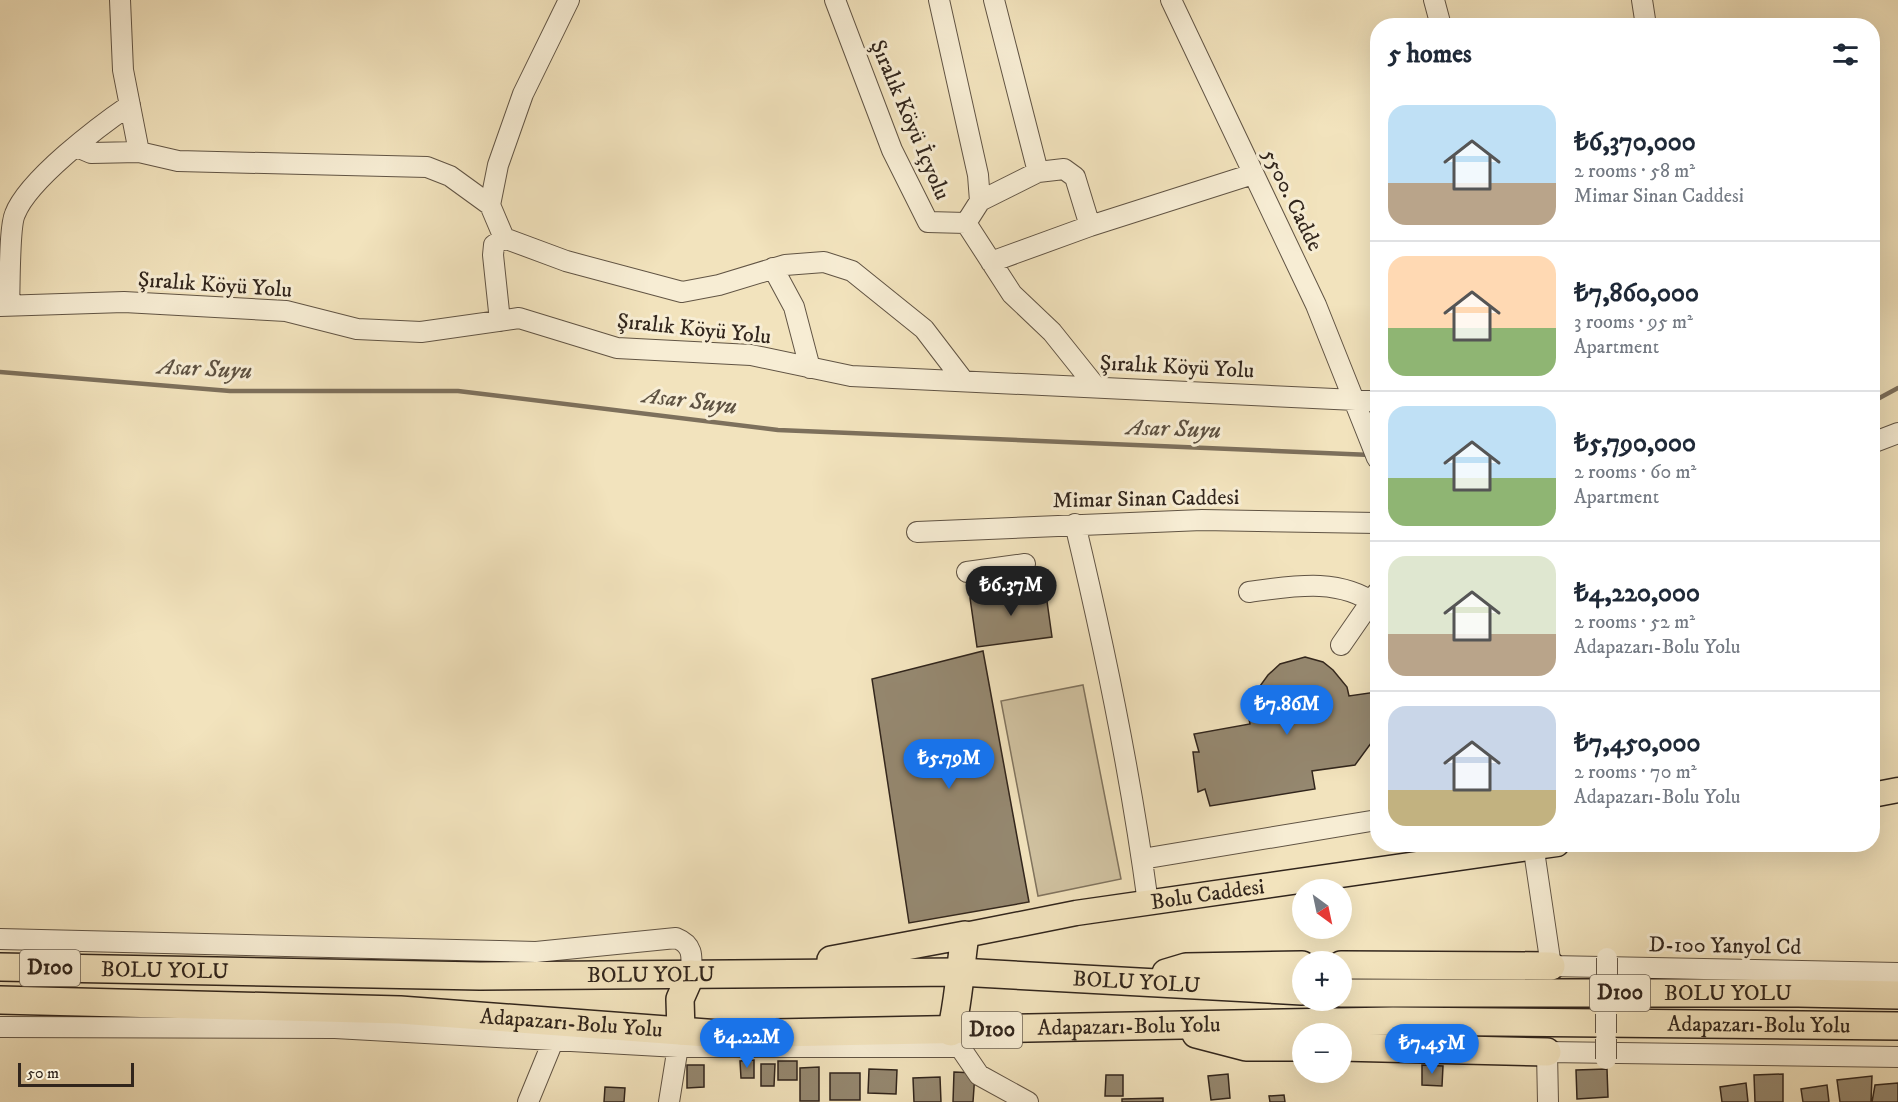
<!DOCTYPE html>
<html lang="en">
<head>
<meta charset="utf-8">
<style>
	body { margin:0; font-family:"IM FELL DW Pica",serif; background:#f6f6f7; color:#1f2937; height:100vh; display:flex; flex-direction:column; font-size:22px; white-space:nowrap }
	* { box-sizing:border-box; margin:0 }
	p { font-size:20px; color:#747a83 }
	.icon { flex:none; width:33px; height:33px; fill:none; stroke:currentColor; stroke-width:2; stroke-linecap:round; stroke-linejoin:round }
	.map { position:relative; flex:1; overflow:hidden }
	.side { position:absolute; left:1370px; top:18px; width:510px; height:834px; display:flex; flex-direction:column; background:#fff; border-radius:24px; box-shadow:0 6px 24px #0002 }
	.side>* { flex:none }
	.needle { width:39px; rotate:147deg }
	.buttons { position:absolute; left:1292px; top:879px; display:grid; gap:12px }
	.buttons a { display:grid; place-items:center; width:60px; height:60px; border-radius:50%; background:#fff; box-shadow:0 6px 24px #0002; font-size:30px }
	.scale { position:absolute; left:18px; bottom:15px; width:116px; box-sizing:border-box; padding-left:6px; border:3px solid #31251c; border-top:0; font-size:16px; line-height:21px; white-space:nowrap; color:#31251c; -webkit-text-stroke:4px #f7edd4; paint-order:stroke }
	.price { position:absolute; translate:-50% -51px; padding:0 14px; border-radius:21px; background:#1a73e8; color:#fff; font-size:20px; line-height:39px; filter:drop-shadow(0 2px 3px #0008) }
	.price::after { content:''; position:absolute; left:50%; top:36px; width:18px; height:14px; margin-left:-9px; background:inherit; clip-path:polygon(0 0,100% 0,50% 100%) }
	.price.on { background:#222; color:#fff }
	ul { padding:0; list-style:none }
	li { display:flex; align-items:center; gap:18px; height:150px; padding:0 18px }
	li+li { border-top:2px solid #e0e1e3 }
	li span { display:grid; place-items:center; flex:none; width:168px; height:120px; border-radius:18px; color:#555 }
	li>.icon { margin-inline-start:auto }
	span .icon { width:72px; height:72px; fill:#fffc; stroke-width:1 }
	li b { font-size:26px }
	h2 { display:flex; justify-content:space-between; align-items:center; height:72px; padding:0 18px; font-size:26px }
	.map>svg:first-child { display:block }
	.green { fill:#d1c3a2; stroke:#81745f; stroke-width:1.5 }
	.lines { fill:none; stroke-linecap:round; stroke-linejoin:round }
	.stream { stroke:#7d705c; stroke-width:4.5 }
	.building { fill:#958870; stroke:#31251c; stroke-width:1.5 }
	.minor-casing { stroke:#615444; stroke-width:22 }
	.major-casing { stroke:#31251c; stroke-width:27 }
	.highway-casing { stroke:#31251c; stroke-width:30 }
	.minor { stroke:#f7edd4; stroke-width:20 }
	.major { stroke:#f2e3bd; stroke-width:24 }
	.highway { stroke:#f2e3bd; stroke-width:27 }
	.minor-bridge-casing { stroke:#615444; stroke-width:22; stroke-linecap:butt }
	.minor-bridge { stroke:#f7edd4; stroke-width:20 }
	.labels { text-anchor:middle; dominant-baseline:central; stroke-width:6; stroke-linejoin:round; paint-order:stroke }
	.shield { fill:#f7edd4; stroke:#6c6153; stroke-width:1.5 }
	.shield-label { font-size:21px; font-weight:bold; fill:#31251c }
	.street-label { font-size:22px; fill:#31251c; stroke:#f7edd4 }
	.water-label { font-size:24px; font-style:italic; fill:#5d5141; stroke:#f7edd4 }
</style>
</head>
<body>
<div class="map">
<svg width="1898" height="1102" viewBox="0 0 1898 1102">
	<rect width="100%" height="100%" fill="#f2e3bd"/>
	<filter id="stains"><feTurbulence type="fractalNoise" baseFrequency=".00333" numOctaves="4"/><feColorMatrix values="0 0 0 0 .2 0 0 0 0 .09 0 0 0 0 .02 0 0 0 .5 -.17"/></filter>
	<radialGradient id="worn" r=".72"><stop offset=".6" stop-color="#630" stop-opacity="0"/><stop offset="1" stop-color="#630" stop-opacity=".3"/></radialGradient>
	<path class="green" d="M 1083,685 L 1121,879 L 1038,896 L 1001,701 Z"/>
	<g class="lines">
		<path class="stream" d="M 0,372 L 230,391 L 458,391 L 778,430 L 1371,455
			M 1872,402 L 1898,388"/>
	</g>
	<path class="building" d="M 1045,587 L 1052,637 L 977,647 L 970,598 Z
		M 983,651 L 1029,902 L 909,923 L 872,679 Z
		M 1305,657 L 1323,662 L 1333,670 L 1347,687 L 1349,696 L 1376,692 L 1377,735 L 1355,765 L 1312,771 L 1315,789 L 1210,806 L 1205,789 L 1198,792 L 1193,752 L 1199,752 L 1194,734 L 1250,724 L 1246,704 L 1257,704 L 1260,686 L 1268,675 L 1280,664 Z
		M 754,1060 L 754,1078 L 741,1078 L 740,1061 Z
		M 778,1061 L 797,1061 L 797,1080 L 778,1080 Z
		M 761,1064 L 775,1064 L 774,1086 L 761,1086 Z
		M 687,1065 L 704,1065 L 704,1087 L 687,1088 Z
		M 1422,1065 L 1443,1066 L 1442,1086 L 1422,1085 Z
		M 819,1067 L 819,1101 L 800,1101 L 800,1068 Z
		M 869,1069 L 897,1070 L 896,1094 L 868,1093 Z
		M 1607,1069 L 1608,1097 L 1577,1099 L 1576,1070 Z
		M 954,1072 L 975,1073 L 973,1102 L 953,1102 Z
		M 830,1073 L 860,1073 L 860,1100 L 830,1100 Z
		M 1228,1074 L 1230,1098 L 1211,1100 L 1208,1076 Z
		M 1783,1074 L 1783,1102 L 1755,1102 L 1754,1075 Z
		M 1106,1075 L 1123,1075 L 1123,1096 L 1105,1096 Z
		M 1872,1076 L 1871,1102 L 1840,1102 L 1837,1080 Z
		M 940,1077 L 941,1102 L 914,1102 L 913,1078 Z
		M 1746,1083 L 1748,1102 L 1722,1102 L 1720,1087 Z
		M 1898,1083 L 1898,1102 L 1872,1102 L 1875,1085 Z
		M 1827,1085 L 1829,1102 L 1803,1102 L 1801,1089 Z
		M 605,1087 L 625,1088 L 624,1102 L 604,1102 Z
		M 1284,1095 L 1285,1102 L 1270,1102 L 1269,1096 Z
		M 1163,1098 L 1163,1102 L 1122,1102 L 1122,1099 Z"/>
	<g class="lines">
		<g class="minor-casing">
			<path id="minor" d="M 120,0 L 123,70 L 139,152
				M 569,0 L 523,94 L 498,165 L 490,205 L 504,238 L 566,261 L 682,292 L 719,285 L 785,265 L 824,262 L 852,271 L 924,329 L 963,380
				M 835,0 L 892,150 L 928,222 L 966,223
				M 939,0 L 978,175 L 980,201 L 966,223
				M 994,0 L 1038,172
				M 1171,0 L 1316,305 L 1377,458
				M 1434,0 L 1441,26
				M 1642,0 L 1646,26
				M 77,147 L 91,153 L 139,152 L 178,161 L 427,167 L 450,176 L 490,205
				M 980,201 L 1038,172 L 1064,169 L 1075,177 L 1090,226
				M 966,223 L 1012,294 L 1052,332 L 1096,387
				M 991,262 L 1090,226 L 1253,174
				M 773,268 L 794,307 L 810,368
				M 9,305 C 10,287 9,227 15,214 C 28,180 99,126 130,105
				M 0,306 L 124,302 L 286,311 L 357,329 L 421,332 L 519,318 L 617,348 L 751,355 L 851,376 L 1377,401
				M 500,321 L 493,255 L 494,245 L 504,238
				M 1872,443 L 1898,433
				M 1075,524 C 1105,649 1131,776 1148,903
				M 917,532 L 1202,520 L 1377,523
				M 967,572 L 1025,564
				M 1249,592 C 1293,586 1339,577 1377,605
				M 1341,645 L 1377,593
				M 1533,844 L 1551,966 L 1898,973
				M 1142,859 L 1377,820
				M 0,939 L 536,952 L 676,938 C 694,945 692,957 691,974
				M 0,1027 L 335,1028 L 678,1047 L 958,1047
				M 953,1037 L 979,1075 L 1028,1102
				M 528,1102 L 558,1029
				M 669,1102 L 680,1034
				M 1548,1102 L 1547,1052 L 1898,1057"/>
		</g>
		<g class="major-casing">
			<g id="major">
				<path d="M 1872,795 L 1898,790"/>
				<path id="s1" d="M 965,935 L 1076,913 L 1557,844"/>
			</g>
		</g>
		<g class="highway-casing">
			<g id="highway">
				<path d="M 831,960 L 965,935 C 960,968 959,1000 951,1032"/>
				<path d="M 1341,965 L 1551,966"/>
				<path id="s2" d="M 0,967 L 480,976 L 959,972 L 1302,991"/>
				<path d="M 1166,973 L 1186,967 L 1302,965"/>
				<path id="s3" d="M 1341,993 L 1798,993 L 1898,995"/>
				<path id="s4" d="M 0,1000 L 400,1010 L 720,1034 L 1393,1021 L 1898,1026"/>
				<path d="M 681,1031 L 680,999 L 691,974"/>
				<path d="M 1196,1034 L 1246,1047 L 1302,1047"/>
				<path d="M 1341,1047 L 1547,1052"/>
			</g>
		</g>
		<use href="#minor" class="minor"/>
		<use href="#major" class="major"/>
		<use href="#highway" class="highway"/>
		<g class="minor-bridge-casing">
			<path id="minor-bridge" d="M 1607,976 L 1607,958
				M 1607,1003 L 1607,983
				M 1606,1033 L 1606,1014
				M 1606,1059 L 1606,1039"/>
		</g>
		<use href="#minor-bridge" class="minor-bridge"/>
	</g>
	<g class="labels">
		<g class="shield">
			<rect x="20" y="950" width="60" height="36" rx="4.5"/>
			<rect x="1590" y="975" width="60" height="36" rx="4.5"/>
			<rect x="962" y="1012" width="60" height="36" rx="4.5"/>
		</g>
		<g class="shield-label">
			<text x="50" y="968">D100</text>
			<text x="1620" y="993">D100</text>
			<text x="992" y="1030">D100</text>
		</g>
		<g class="street-label">
			<text transform="translate(910 120) rotate(67)">Şıralık Köyü İçyolu</text>
			<text transform="translate(1292 200) rotate(64)">5500. Cadde</text>
			<text transform="translate(215 285) rotate(4)">Şıralık Köyü Yolu</text>
			<text transform="translate(694 329) rotate(6)">Şıralık Köyü Yolu</text>
			<text transform="translate(1177 367) rotate(3)">Şıralık Köyü Yolu</text>
			<text transform="translate(1146 499) rotate(-1)">Mimar Sinan Caddesi</text>
			<text stroke="none"><textPath href="#s1" startOffset="246">Bolu Caddesi</textPath></text>
			<text transform="translate(1725 946) rotate(1)">D-100 Yanyol Cd</text>
			<text stroke="none"><textPath href="#s2" startOffset="165">BOLU YOLU</textPath></text>
			<text stroke="none"><textPath href="#s2" startOffset="651">BOLU YOLU</textPath></text>
			<text stroke="none"><textPath href="#s2" startOffset="1137">BOLU YOLU</textPath></text>
			<text stroke="none"><textPath href="#s3" startOffset="387">BOLU YOLU</textPath></text>
			<text stroke="none"><textPath href="#s4" startOffset="572">Adapazarı-Bolu Yolu</textPath></text>
			<text stroke="none"><textPath href="#s4" startOffset="1760">Adapazarı-Bolu Yolu</textPath></text>
			<text stroke="none"><textPath href="#s4" startOffset="1130">Adapazarı-Bolu Yolu</textPath></text>
		</g>
		<g class="water-label">
			<text transform="translate(205 369) rotate(3)">Asar Suyu</text>
			<text transform="translate(690 401) rotate(7)">Asar Suyu</text>
			<text transform="translate(1174 429) rotate(2)">Asar Suyu</text>
		</g>
	</g>
	<rect width="100%" height="100%" filter="url(#stains)"/>
	<rect width="100%" height="100%" fill="url(#worn)"/>
</svg>
<div class="buttons">
<a><svg class="needle" viewBox="-14 -14 28 28"><path d="M0-13l5 13h-10z" fill="#e53935"/><path d="M0 13l5-13h-10z" fill="#747a83"/></svg></a>
<a>+</a>
<a>−</a>
</div>
<div class="scale">50 m</div>
<b class="price on" style="left:1011px;top:617px">₺6.37M</b>
<b class="price" style="left:1287px;top:736px">₺7.86M</b>
<b class="price" style="left:949px;top:790px">₺5.79M</b>
<b class="price" style="left:747px;top:1069px">₺4.22M</b>
<b class="price" style="left:1432px;top:1075px">₺7.45M</b>
<section class="side">
<h2>5 homes<svg class="icon" aria-label="filters" viewBox="0 0 24 24"><path d="M4 7h16M4 17h16"/><circle cx="9" cy="7" r="2"/><circle cx="15" cy="17" r="2"/></svg></h2>
<ul>
<li><span style="background:linear-gradient(#bfe0f5 65%,#b9a48a 0)"><svg class="icon" aria-label="home" viewBox="0 0 24 24"><path d="M3 11l9-7 9 7M6 9v11h12V9"/></svg></span><div><b>₺6,370,000</b><p>2 rooms · 58 m²</p><p>Mimar Sinan Caddesi</p></div></li>
<li><span style="background:linear-gradient(#ffd9b3 60%,#8fb573 0)"><svg class="icon" aria-label="home" viewBox="0 0 24 24"><path d="M3 11l9-7 9 7M6 9v11h12V9"/></svg></span><div><b>₺7,860,000</b><p>3 rooms · 95 m²</p><p>Apartment</p></div></li>
<li><span style="background:linear-gradient(#bfe0f5 60%,#8fb573 0)"><svg class="icon" aria-label="home" viewBox="0 0 24 24"><path d="M3 11l9-7 9 7M6 9v11h12V9"/></svg></span><div><b>₺5,790,000</b><p>2 rooms · 60 m²</p><p>Apartment</p></div></li>
<li><span style="background:linear-gradient(#dfe7d0 65%,#b9a48a 0)"><svg class="icon" aria-label="home" viewBox="0 0 24 24"><path d="M3 11l9-7 9 7M6 9v11h12V9"/></svg></span><div><b>₺4,220,000</b><p>2 rooms · 52 m²</p><p>Adapazarı-Bolu Yolu</p></div></li>
<li><span style="background:linear-gradient(#c9d6e8 70%,#c2b280 0)"><svg class="icon" aria-label="home" viewBox="0 0 24 24"><path d="M3 11l9-7 9 7M6 9v11h12V9"/></svg></span><div><b>₺7,450,000</b><p>2 rooms · 70 m²</p><p>Adapazarı-Bolu Yolu</p></div></li>
</ul>
</section>
</div>
</body>
</html>
